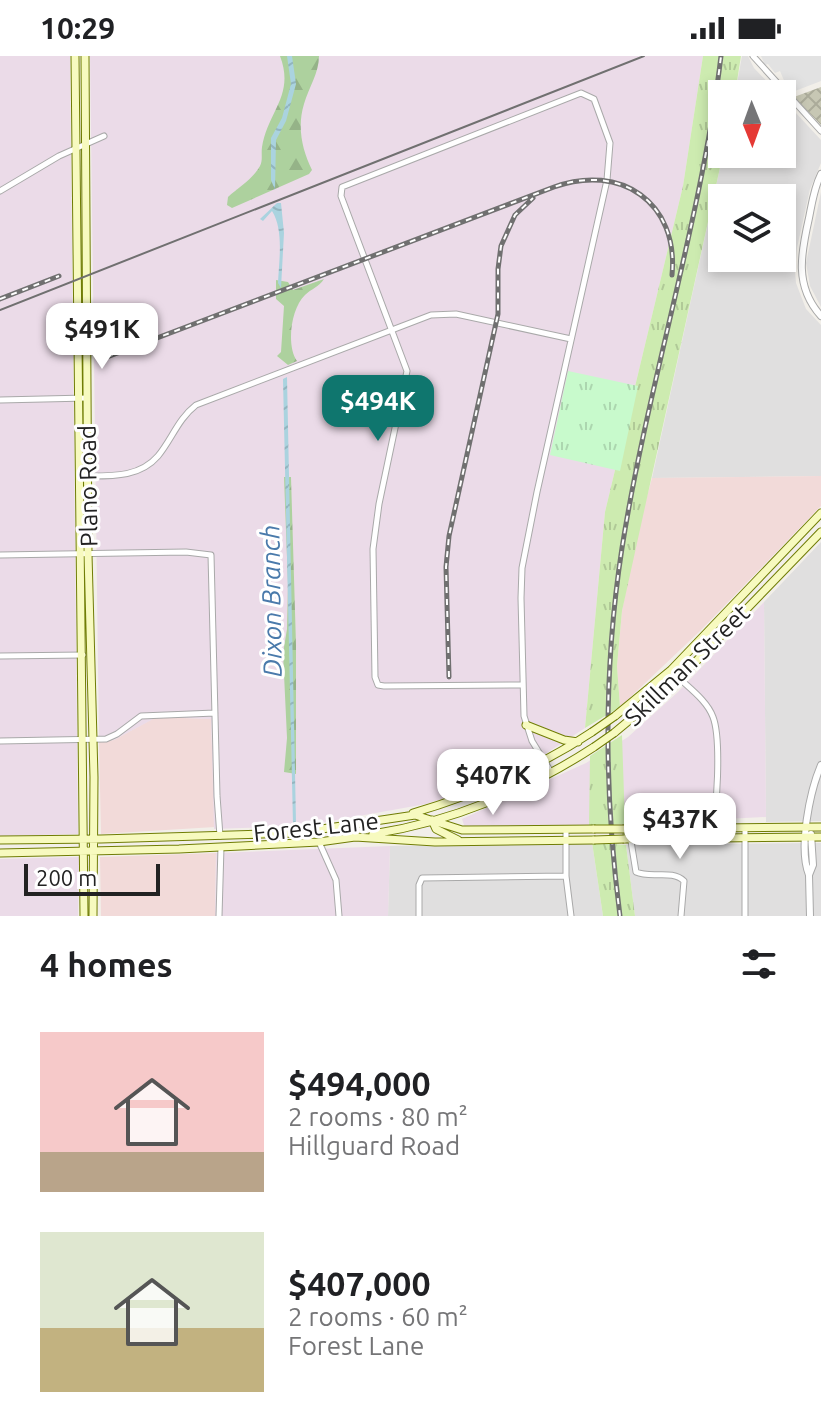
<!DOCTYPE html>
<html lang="en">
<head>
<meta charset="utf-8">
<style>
	body { margin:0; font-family:Ubuntu,sans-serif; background:#f2f2f2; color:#202124; height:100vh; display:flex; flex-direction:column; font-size:30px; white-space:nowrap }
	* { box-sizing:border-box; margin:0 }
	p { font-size:26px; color:#757577 }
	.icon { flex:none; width:44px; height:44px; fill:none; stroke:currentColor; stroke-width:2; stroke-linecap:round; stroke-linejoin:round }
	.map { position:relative; height:860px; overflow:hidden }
	.details { display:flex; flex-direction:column; background:#fff; flex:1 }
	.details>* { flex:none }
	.needle { width:52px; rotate:179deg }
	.buttons { position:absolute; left:708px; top:24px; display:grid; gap:16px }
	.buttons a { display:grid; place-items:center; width:88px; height:88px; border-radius:0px; background:#fff; box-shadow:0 4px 12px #0003; font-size:40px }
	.scale { position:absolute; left:24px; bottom:20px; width:136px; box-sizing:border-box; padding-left:8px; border:4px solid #222; border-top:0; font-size:22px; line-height:28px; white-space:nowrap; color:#222; -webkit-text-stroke:6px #fff; paint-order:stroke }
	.price { position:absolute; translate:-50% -68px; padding:0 18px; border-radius:16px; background:#fff; color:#222; font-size:26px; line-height:52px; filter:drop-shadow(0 2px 4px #0008) }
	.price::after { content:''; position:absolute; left:50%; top:48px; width:24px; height:18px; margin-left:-12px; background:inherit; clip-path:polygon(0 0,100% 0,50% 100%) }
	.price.selected { background:#0f766e; color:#fff }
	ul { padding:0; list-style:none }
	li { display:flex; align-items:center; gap:24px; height:200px; padding:0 40px }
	li span { display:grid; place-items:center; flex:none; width:224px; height:160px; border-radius:0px; color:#555 }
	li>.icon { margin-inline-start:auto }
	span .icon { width:96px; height:96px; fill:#fffc; stroke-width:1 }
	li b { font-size:34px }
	h2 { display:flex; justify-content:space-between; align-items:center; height:96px; padding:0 40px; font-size:34px }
	.status { display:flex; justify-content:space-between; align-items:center; height:56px; padding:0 40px; background:#fff; direction:ltr }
	.status svg { height:22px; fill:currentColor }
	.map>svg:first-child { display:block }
	.residential { fill:#e0dfdf; fill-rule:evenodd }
	.commercial { fill:#f2dad9 }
	.industrial { fill:#ebdbe8 }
	.construction { fill:url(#construction-cross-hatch) }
	.grass { fill:url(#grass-tufts) }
	.forest { fill:url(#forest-firs) }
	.park { fill:url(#park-tufts) }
	.parking { fill:#e2e2e2 }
	.water { fill:url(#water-waves) }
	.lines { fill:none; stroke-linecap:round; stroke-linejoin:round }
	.minor-casing { stroke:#a9a9a9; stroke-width:7 }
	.tertiary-casing { stroke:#a9a9a9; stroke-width:8 }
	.secondary-casing { stroke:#707d05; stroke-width:9 }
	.minor { stroke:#fff; stroke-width:5 }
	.tertiary { stroke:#fff; stroke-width:6 }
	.secondary { stroke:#f7fabf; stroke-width:7 }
	.tram { stroke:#707070; stroke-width:2 }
	.rail-casing { stroke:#707070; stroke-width:5 }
	.rail { stroke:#fff; stroke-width:2; stroke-dasharray:6; stroke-linecap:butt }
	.secondary-bridge-casing { stroke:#707d05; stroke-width:9; stroke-linecap:butt }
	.secondary-bridge { stroke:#f7fabf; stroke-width:7 }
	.labels { text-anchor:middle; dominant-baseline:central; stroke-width:6; stroke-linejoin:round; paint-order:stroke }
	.street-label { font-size:24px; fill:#222; stroke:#fff }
	.water-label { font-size:26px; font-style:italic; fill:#4a7aab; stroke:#fff }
</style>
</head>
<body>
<div class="status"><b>10:29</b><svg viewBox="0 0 49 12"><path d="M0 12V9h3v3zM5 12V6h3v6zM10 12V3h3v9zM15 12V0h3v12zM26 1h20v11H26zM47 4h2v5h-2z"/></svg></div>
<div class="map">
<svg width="821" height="860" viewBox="0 0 821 860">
	<defs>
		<pattern id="construction-cross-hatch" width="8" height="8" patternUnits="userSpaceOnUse" patternTransform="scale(2)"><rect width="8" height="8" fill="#c7c7b4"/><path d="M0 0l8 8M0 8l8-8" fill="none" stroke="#abab9a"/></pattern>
		<pattern id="grass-tufts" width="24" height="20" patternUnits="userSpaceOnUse" patternTransform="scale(2)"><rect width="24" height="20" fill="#cdebb0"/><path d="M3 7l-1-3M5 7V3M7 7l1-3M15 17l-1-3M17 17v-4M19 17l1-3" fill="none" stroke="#b0c997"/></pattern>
		<pattern id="forest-firs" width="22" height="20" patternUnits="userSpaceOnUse" patternTransform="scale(2)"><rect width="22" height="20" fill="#add19e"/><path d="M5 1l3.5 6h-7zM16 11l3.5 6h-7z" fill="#95b388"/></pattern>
		<pattern id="park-tufts" width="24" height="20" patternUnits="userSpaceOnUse" patternTransform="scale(2)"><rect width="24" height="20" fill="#c8facc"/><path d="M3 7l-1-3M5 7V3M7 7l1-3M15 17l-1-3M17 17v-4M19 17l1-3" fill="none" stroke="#acd6af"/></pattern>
		<pattern id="water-waves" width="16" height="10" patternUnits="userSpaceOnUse" patternTransform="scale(2)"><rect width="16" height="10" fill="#aad3df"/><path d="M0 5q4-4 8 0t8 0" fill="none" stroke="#92b5bf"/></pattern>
	</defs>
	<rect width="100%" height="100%" fill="#f2efe9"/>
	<path class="residential" d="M 742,0 L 748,0 L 754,12 L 779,38 L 735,38 Z
		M 782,42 L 821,84 L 821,107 L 810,133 L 797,192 L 795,215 L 796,227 L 806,253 L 821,269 L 821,420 L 652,422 L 723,98 L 782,98 ZM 722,142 L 782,142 L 782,202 L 722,202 Z
		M 821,136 L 821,251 L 810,230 L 806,207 Z
		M 821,486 L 821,765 L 766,766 L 764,546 Z
		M 592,786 L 603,860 L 388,860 L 390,790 Z
		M 821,787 L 821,860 L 635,860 L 626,789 Z"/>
	<path class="commercial" d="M 821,420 L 821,450 L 701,574 L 620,651 L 617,610 L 622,555 L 636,481 L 652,422 Z
		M 156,661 L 211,663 L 215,771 L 101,778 L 99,686 L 114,684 Z
		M 216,797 L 215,860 L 101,860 L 100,801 Z"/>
	<path class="industrial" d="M 0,0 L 70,0 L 78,778 L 0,780 Z
		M 90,0 L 703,0 L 683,130 L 605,456 L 585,672 L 533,706 L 475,733 L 426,748 L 303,770 L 214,773 L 211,663 L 157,661 L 114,684 L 99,686 Z
		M 764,546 L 766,761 L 589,770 L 465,772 L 462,763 L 586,707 L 628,681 L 678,636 Z
		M 390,790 L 388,860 L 215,860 L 216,797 Z
		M 79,801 L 78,860 L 0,860 L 0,803 Z"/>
	<path class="construction" d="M 821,31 L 821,69 L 794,41 Z"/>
	<path class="grass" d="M 703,0 L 741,0 L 735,38 L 722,38 L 723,98 L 622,555 L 617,610 L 620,651 L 585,672 L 605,456 L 683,130 Z
		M 622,679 L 625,768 L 589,770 L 590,700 Z
		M 592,786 L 626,789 L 635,860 L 603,860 Z"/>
	<path class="forest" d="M 280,0 L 319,0 C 319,17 309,31 304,48 C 297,71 302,94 312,114 L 309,118 L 232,152 L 227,149 L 228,141 C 238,132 253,123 260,110 C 263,104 261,98 262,91 C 268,55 295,39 280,0 Z
		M 324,223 C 319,231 311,233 305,239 C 291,252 286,290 297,305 L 288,309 L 277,300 L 281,296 L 284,250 L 276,243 L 276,224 L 288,226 L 293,234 Z
		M 284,421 L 291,421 L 296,589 L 296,718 L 284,716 L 287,682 L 283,597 L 287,573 L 288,528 Z"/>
	<path class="park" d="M 568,315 L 638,330 L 620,415 L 550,399 Z"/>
	<path class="parking" d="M 761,0 L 821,0 L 821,25 L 795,35 L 789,28 L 786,29 L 780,15 L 775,17 L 768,8 L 765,9 Z"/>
	<path class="water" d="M 287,0 L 292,0 L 296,28 L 286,65 L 276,84 L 275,134 L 271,124 L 271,82 L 282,62 L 291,28 Z
		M 277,147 L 281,147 L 284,177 L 281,232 L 278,227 C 279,204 284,174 272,155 L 263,165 L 260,163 Z
		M 287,321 L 296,766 L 293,769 L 283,323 Z"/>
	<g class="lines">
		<g class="minor-casing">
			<path id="minor" d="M 753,0 L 821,75
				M 0,135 L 59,100 L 104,80
				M 0,344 L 87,342
				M 87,420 C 113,420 140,421 158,400 C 172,383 178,363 196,349 L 431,259 L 456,258 L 571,283
				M 0,499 L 186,496 L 211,499 L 217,740 L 220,780
				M 0,600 L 83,599
				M 671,614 C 684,629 706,642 713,661 C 722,684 716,756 713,782
				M 522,629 L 384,630 L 378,629 L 375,621 L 373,493 L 379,448 L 407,315 L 341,140 L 342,131 L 581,37 L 594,43 L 610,87 L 607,124 L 537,436 L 522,512 L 521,542 L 524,660 L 532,685 L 551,716
				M 0,685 L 106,683 L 117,678 L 141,660 L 215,657
				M 745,772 L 745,860
				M 629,773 L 636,816 C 651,823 672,813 684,825 L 681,860
				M 566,774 L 566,820 L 571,860
				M 319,786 L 336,824 L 339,860
				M 219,860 L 221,791
				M 419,860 L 419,829 L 422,822 L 566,820"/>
		</g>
		<g class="tertiary-casing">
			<path id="tertiary" d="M 821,118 C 814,132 812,147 809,162 C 801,197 794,230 821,260
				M 809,819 C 798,792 810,735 821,709
				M 810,860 L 809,819 L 813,809 L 811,778"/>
		</g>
		<g class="secondary-casing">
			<path id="secondary" d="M 75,0 L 84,860
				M 85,0 L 88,498 L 94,721 L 93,860
				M 615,660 L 671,614 L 821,457
				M 526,669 L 564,684 L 578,686
				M 614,677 L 679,623 L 821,476
				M 413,757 C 477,738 536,713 592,676
				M 432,764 L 436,773 L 458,784
				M 624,773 L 821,771
				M 373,778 C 451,766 528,734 594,691
				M 624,783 L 821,781
				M 0,784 L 101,783 L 295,777 L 415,759 L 462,774 L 594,773
				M 0,797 L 179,793 L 319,786 L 355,781 L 435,786 L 594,784"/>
		</g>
		<use href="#minor" class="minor"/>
		<use href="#tertiary" class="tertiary"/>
		<use href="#secondary" class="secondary"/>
		<path class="tram" d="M 0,254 L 644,0"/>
		<g class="rail-casing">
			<path id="rail" d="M 0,243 L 59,220
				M 107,301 L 554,131 C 620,107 679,146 672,219
				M 449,621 L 446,511 L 449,480 L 498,258 L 498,213 L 501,190 L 515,159 L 533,142
				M 620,860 C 604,737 603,615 622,492 C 648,327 701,166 721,0"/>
		</g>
		<use href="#rail" class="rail"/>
		<g class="secondary-bridge-casing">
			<path id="secondary-bridge" d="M 592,676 L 615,660
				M 594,691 L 614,677
				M 594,773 L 624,773
				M 594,784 L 624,783"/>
		</g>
		<use href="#secondary-bridge" class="secondary-bridge"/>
	</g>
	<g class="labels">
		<g class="street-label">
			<text transform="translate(88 430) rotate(-91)">Plano Road</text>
			<text transform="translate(687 609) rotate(-44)">Skillman Street</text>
			<text transform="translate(316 771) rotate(-6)">Forest Lane</text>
		</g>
		<g class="water-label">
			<text transform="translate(271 545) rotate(-91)">Dixon Branch</text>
		</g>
	</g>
</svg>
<div class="buttons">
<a><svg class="needle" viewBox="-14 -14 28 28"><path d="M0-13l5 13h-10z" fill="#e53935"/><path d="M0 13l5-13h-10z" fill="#757577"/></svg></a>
<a><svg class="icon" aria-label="layers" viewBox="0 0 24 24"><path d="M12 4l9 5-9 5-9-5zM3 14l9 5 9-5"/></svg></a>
</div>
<div class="scale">200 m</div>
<b class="price" style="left:102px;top:315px">$491K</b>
<b class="price selected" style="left:378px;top:387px">$494K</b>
<b class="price" style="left:493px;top:761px">$407K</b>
<b class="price" style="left:680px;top:805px">$437K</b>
</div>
<section class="details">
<h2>4 homes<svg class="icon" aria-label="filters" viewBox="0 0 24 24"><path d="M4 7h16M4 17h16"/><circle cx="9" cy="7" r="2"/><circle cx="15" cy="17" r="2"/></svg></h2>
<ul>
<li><span style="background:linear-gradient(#f6c9c9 75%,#b9a48a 0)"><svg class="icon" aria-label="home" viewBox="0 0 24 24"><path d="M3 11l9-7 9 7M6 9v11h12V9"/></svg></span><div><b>$494,000</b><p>2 rooms · 80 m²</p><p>Hillguard Road</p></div></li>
<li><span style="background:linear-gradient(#dfe7d0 60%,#c2b280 0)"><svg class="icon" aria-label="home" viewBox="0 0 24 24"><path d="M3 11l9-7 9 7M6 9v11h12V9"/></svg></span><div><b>$407,000</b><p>2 rooms · 60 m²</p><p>Forest Lane</p></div></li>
</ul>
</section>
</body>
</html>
